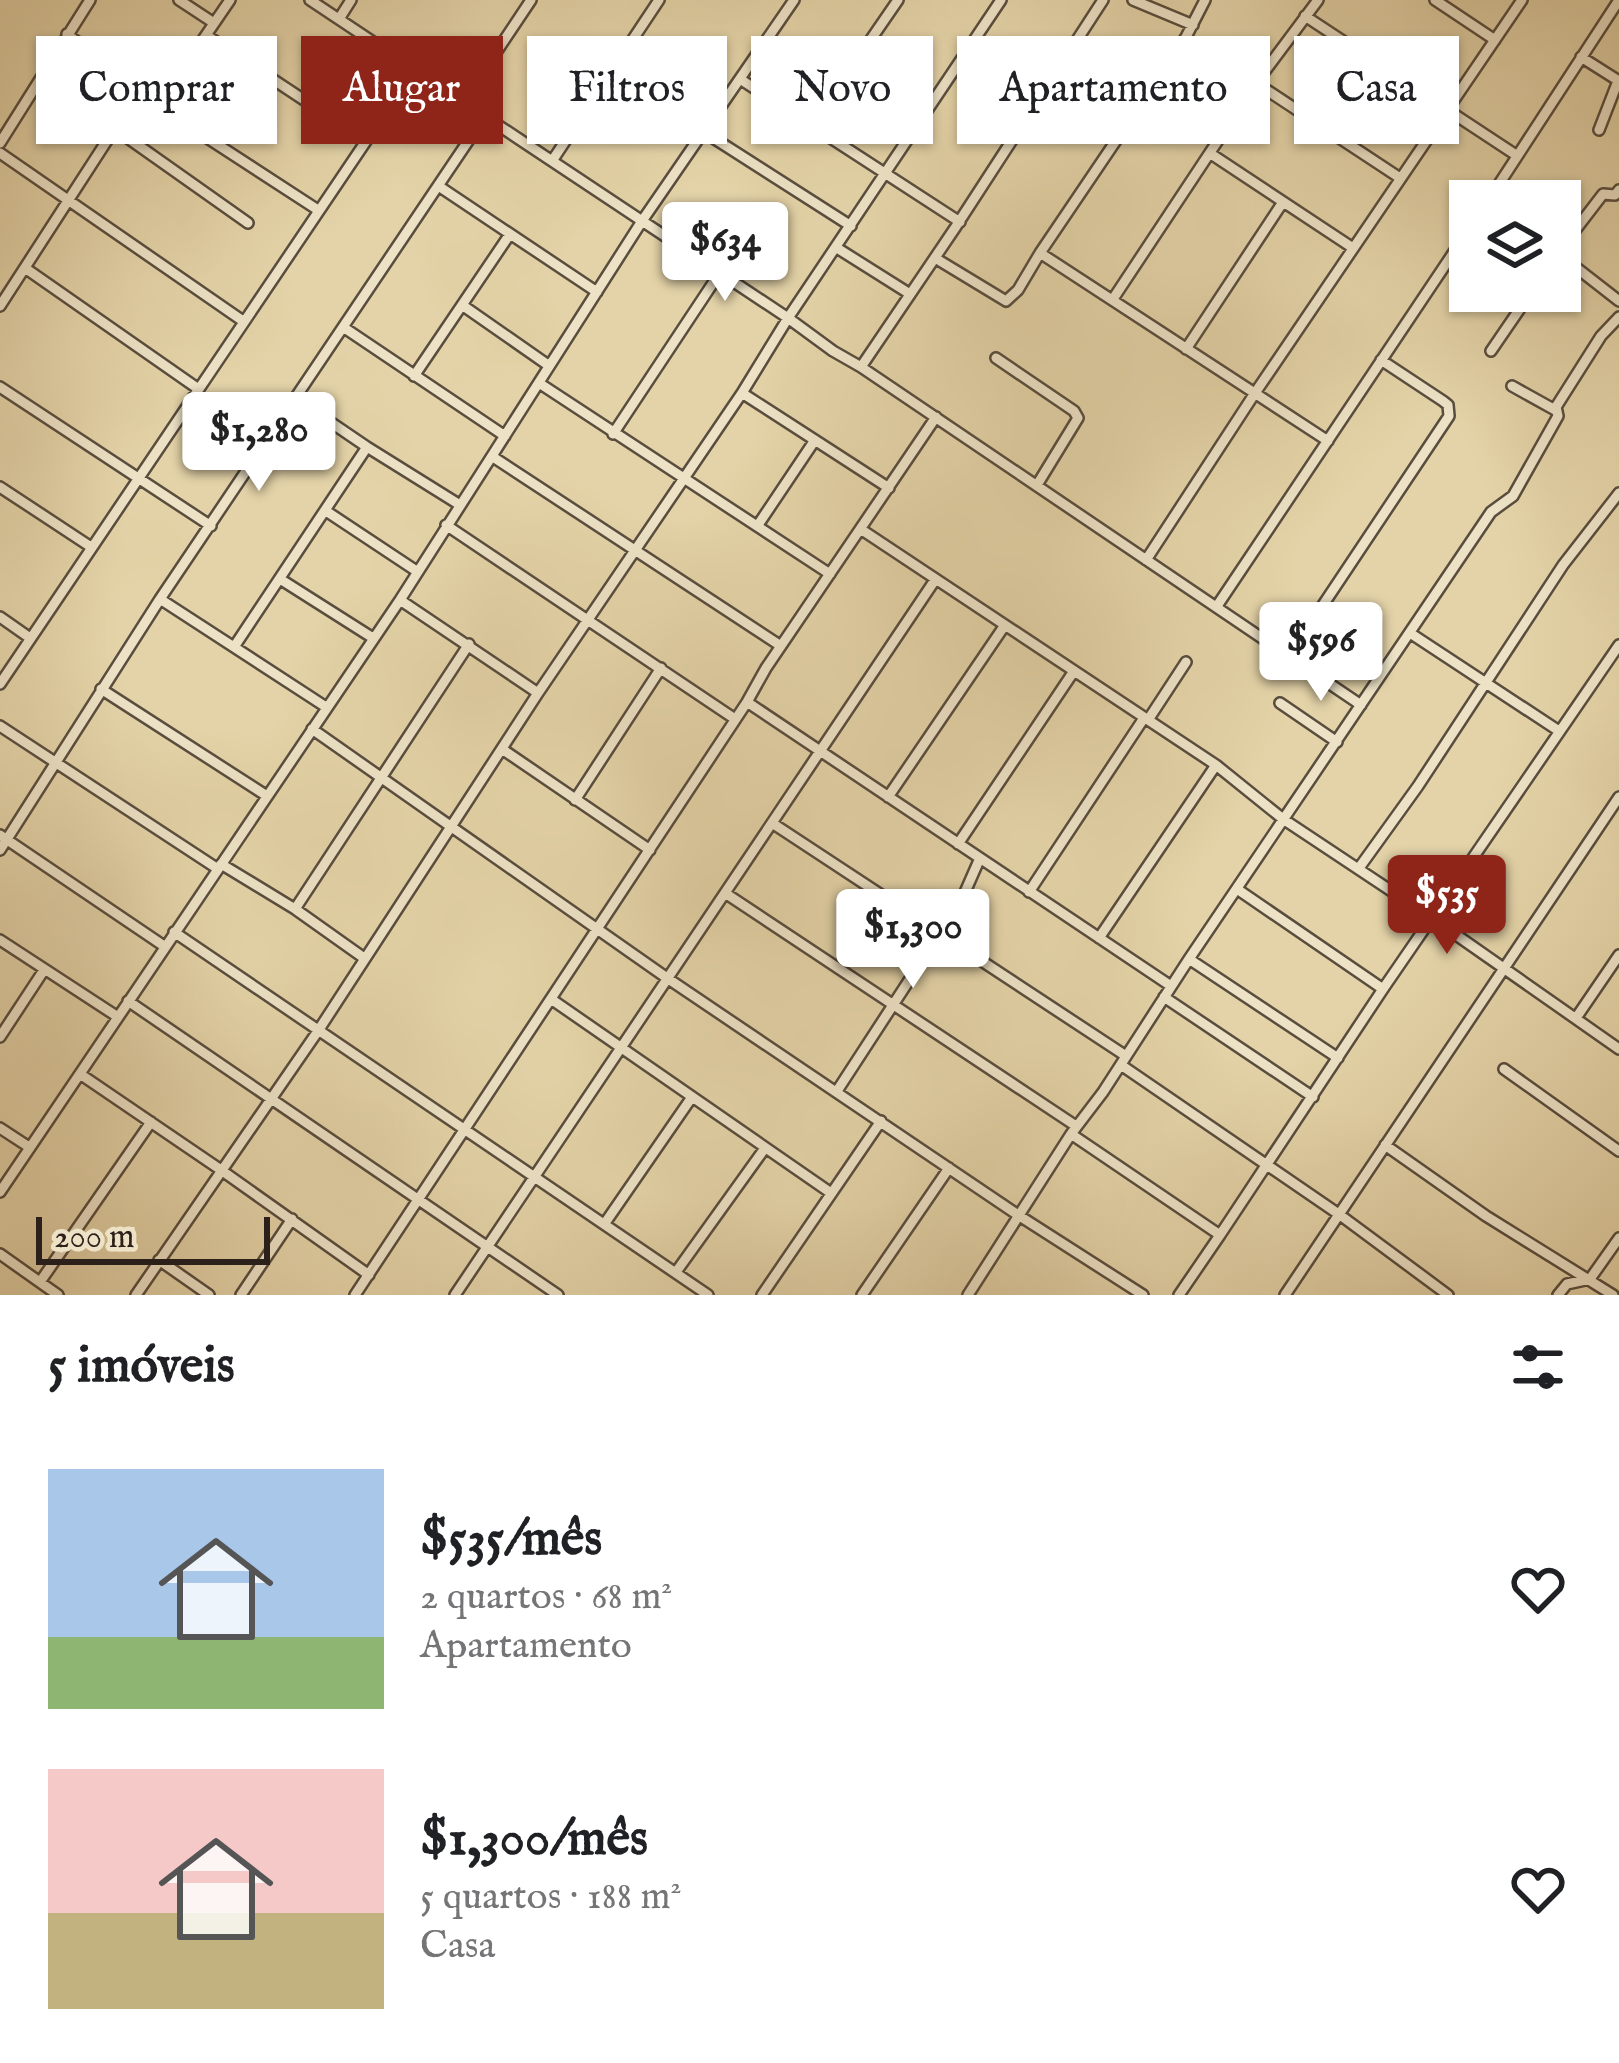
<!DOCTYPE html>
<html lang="pt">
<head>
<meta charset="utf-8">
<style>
	body { margin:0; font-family:"IM FELL English",serif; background:#f6f6f6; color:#202124; height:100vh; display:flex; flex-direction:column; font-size:45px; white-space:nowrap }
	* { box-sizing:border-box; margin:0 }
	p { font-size:39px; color:#757577 }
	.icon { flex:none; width:66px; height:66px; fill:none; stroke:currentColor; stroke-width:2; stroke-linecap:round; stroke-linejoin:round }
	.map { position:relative; height:1295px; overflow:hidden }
	.panel { display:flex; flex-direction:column; background:#fff; flex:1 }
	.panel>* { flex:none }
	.top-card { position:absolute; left:36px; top:36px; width:1548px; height:108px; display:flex; gap:24px }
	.controls { position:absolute; left:1449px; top:180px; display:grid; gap:24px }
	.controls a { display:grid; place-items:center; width:132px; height:132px; border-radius:0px; background:#fff; box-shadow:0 3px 9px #0004; font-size:60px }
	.scale { position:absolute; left:36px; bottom:30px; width:234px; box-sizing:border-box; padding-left:12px; border:6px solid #2b201a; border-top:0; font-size:33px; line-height:42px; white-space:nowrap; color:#2b201a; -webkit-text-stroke:9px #ede2c6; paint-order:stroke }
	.price { position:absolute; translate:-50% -102px; padding:0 27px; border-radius:12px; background:#fff; color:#222; font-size:39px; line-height:78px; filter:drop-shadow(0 3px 6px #0008) }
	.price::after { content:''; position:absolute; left:50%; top:72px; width:36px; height:27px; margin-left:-18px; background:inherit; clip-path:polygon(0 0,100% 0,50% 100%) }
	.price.selected { background:#8f2418; color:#fff }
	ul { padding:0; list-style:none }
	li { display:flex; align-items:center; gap:36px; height:300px; padding:0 48px }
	li span { display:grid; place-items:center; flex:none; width:336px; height:240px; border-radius:0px; color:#555 }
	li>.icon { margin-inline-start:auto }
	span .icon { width:144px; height:144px; fill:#fffc; stroke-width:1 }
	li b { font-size:51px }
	h2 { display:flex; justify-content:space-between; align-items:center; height:144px; padding:0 48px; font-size:51px }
	.chip { padding:0 42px; border-radius:0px; background:#fff; box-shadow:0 3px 9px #0004; font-size:42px; line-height:108px }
	.chip.selected { background:#8f2418; color:#fff }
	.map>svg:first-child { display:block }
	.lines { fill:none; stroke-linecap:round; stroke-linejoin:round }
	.minor-casing { stroke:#594d3e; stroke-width:14 }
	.minor { stroke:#ede2c6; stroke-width:9 }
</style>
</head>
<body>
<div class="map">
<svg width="1619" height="1295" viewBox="0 0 1619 1295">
	<rect width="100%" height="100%" fill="#e4d3a8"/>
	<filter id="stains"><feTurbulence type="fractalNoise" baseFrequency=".00167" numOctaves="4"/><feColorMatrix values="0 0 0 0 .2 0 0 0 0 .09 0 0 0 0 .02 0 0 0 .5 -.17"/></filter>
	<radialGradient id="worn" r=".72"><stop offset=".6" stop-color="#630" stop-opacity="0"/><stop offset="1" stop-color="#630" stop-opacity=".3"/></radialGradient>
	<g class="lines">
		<g class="minor-casing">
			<path id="minor" d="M 179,0 L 214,23
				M 310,0 L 788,318 L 833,351 L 861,367 L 1361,705
				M 1133,0 L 1193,25
				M 1435,0 L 1495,40
				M 1305,16 L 1516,155
				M 339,19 L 351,0
				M 67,34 L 175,117 L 318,210
				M 206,35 L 366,141
				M 1581,57 L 1619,81
				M 740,79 L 960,222
				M 1256,83 L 1400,178
				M 463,102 L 531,0
				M 159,104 L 230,0
				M 812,125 L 898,0
				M 115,129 L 248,223
				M 1599,130 L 1618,81
				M 704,132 L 851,226
				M 0,143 L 90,0
				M 0,153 L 243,321
				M 1211,154 L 1353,248
				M 552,161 L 659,0
				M 440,187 L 597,292
				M 1488,201 L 1619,0
				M 837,248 L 910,294
				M 1560,250 L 1603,194 L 1615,195 L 1619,190
				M 1040,253 L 1328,441
				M 1560,255 L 1619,301
				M 935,258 L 1006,301 L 1018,290 L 1040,253 L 1186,37 L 1205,0
				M 25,268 L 197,388
				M 1113,299 L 1256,83 L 1318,0
				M 462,305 L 548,365
				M 0,306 L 141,88
				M 343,327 L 505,436
				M 1186,349 L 1283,202
				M 1491,351 L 1532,291
				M 996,358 L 1074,411 L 1078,418 L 1037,485
				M 861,367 L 955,228 L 1103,0
				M 414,376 L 510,234
				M 539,383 L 830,574
				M 1512,386 L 1557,411
				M 0,387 L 211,526
				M 742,393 L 889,488
				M 295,398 L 367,447 L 460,505
				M 613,434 L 719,274
				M 493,457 L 781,646
				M 0,487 L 91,547
				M 326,511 L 418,572
				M 446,525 L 735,719
				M 758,525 L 815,440
				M 862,530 L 1216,765 L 1283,819 L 1432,918 L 1619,1049
				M 1146,560 L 1255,393 L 1522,0
				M 280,579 L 373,638
				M 160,599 L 326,707
				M 400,600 L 538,693
				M 1217,606 L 1470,228
				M 0,617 L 30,638
				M 1410,633 L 1559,731
				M 234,647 L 367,447
				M 1289,656 L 1449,416 L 1448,405 L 1443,401 L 1381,360
				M 0,684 L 414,70
				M 101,689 L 267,796
				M 747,702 L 1171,986
				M 1280,703 L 1337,742
				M 1148,720 L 1186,662
				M 0,726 L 218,869
				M 312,729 L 667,978 L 1018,1215 L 1143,1295
				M 502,749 L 650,850
				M 888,797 L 1005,625
				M 575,800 L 661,668
				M 772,823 L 1126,1056
				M 0,835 L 164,946
				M 958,844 L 1074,671
				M 0,850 L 160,599 L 485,116
				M 221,864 L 295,909 L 364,958
				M 1359,868 L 1418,786 L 1563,565 L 1619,493
				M 1237,889 L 1383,989
				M 1029,892 L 1144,718
				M 725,893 L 1076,1126
				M 295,909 L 469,644
				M 174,932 L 708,1295
				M 1099,938 L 1216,765
				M 0,940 L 118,1017
				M 1189,959 L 1338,1058
				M 1164,997 L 1313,1097
				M 551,999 L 831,1193
				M 128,1001 L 558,1295
				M 1576,1018 L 1619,955
				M 0,1037 L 44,970
				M 1121,1065 L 1340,1215 L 1448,1295
				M 1504,1069 L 1619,1151
				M 80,1074 L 221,1170 L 369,1275
				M 837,1091 L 962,899 L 980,858
				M 0,1128 L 29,1147
				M 1071,1134 L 1220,1235 L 1179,1295
				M 1385,1145 L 1486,1216 L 1613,1295
				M 0,1192 L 400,600 L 642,221 L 794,0
				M 605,1223 L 692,1097
				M 1220,1235 L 1383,989 L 1619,645
				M 0,1254 L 58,1295
				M 159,1260 L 209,1295
				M 676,1272 L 765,1148
				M 40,1282 L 151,1122
				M 136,1295 L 318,1031 L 538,693 L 742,393 L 788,318 L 1001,0
				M 241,1295 L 292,1219
				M 355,1295 L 747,702 L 766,668 L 936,417
				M 455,1295 L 935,580
				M 762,1295 L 881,1121
				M 862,1295 L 949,1168
				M 968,1295 L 1071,1134 L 1103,1092 L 1189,959 L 1491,512 L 1513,496 L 1558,416 L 1556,407 L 1601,336 L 1619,317
				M 1285,1295 L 1619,797
				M 1558,1295 L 1567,1284 L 1590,1279 L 1619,1238"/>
		</g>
		<use href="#minor" class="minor"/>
	</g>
	<rect width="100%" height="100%" filter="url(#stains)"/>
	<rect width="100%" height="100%" fill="url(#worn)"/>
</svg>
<div class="controls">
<a><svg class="icon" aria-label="layers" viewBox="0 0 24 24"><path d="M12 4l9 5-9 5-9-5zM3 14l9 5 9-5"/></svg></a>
</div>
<div class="scale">200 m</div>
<b class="price" style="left:725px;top:304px">$634</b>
<b class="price" style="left:259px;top:494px">$1,280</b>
<b class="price" style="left:1321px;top:704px">$596</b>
<b class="price selected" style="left:1447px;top:957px">$535</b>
<b class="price" style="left:913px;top:991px">$1,300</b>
<div class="top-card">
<a class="chip">Comprar</a>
<a class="chip selected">Alugar</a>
<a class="chip">Filtros</a>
<a class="chip">Novo</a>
<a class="chip">Apartamento</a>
<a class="chip">Casa</a>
</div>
</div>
<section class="panel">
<h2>5 imóveis<svg class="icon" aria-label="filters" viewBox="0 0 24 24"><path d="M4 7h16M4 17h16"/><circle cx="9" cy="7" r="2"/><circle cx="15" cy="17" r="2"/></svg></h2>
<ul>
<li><span style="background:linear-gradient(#a9c7e8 70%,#8fb573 0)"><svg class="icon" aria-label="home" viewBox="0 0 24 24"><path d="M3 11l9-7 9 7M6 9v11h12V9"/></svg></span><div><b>$535/mês</b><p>2 quartos · 68 m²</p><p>Apartamento</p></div><svg class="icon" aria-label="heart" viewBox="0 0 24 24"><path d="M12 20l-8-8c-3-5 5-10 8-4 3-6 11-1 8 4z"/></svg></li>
<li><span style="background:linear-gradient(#f6c9c9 60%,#c2b280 0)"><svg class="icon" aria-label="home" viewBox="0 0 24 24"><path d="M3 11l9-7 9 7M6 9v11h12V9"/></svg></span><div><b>$1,300/mês</b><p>5 quartos · 188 m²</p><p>Casa</p></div><svg class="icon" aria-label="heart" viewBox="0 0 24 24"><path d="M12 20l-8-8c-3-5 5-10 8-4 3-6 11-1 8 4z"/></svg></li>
</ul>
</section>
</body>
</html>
